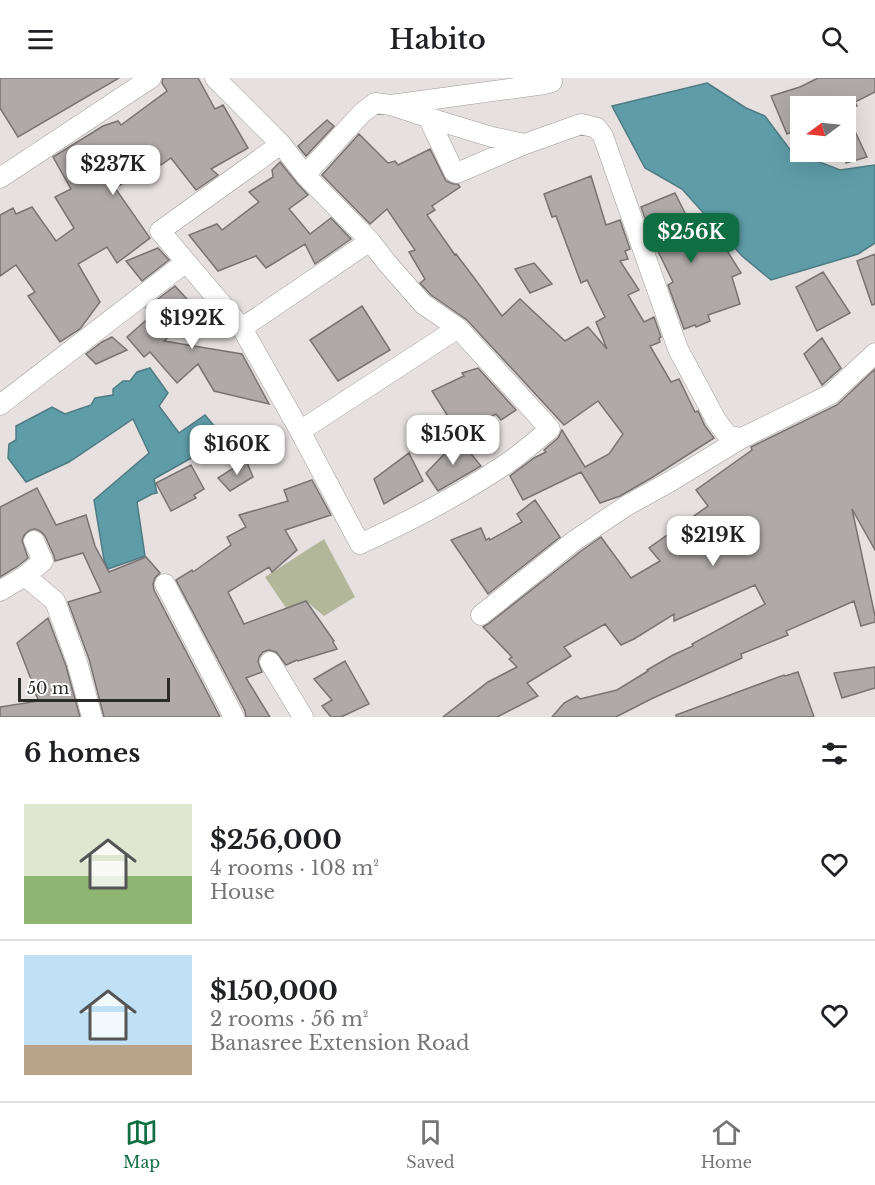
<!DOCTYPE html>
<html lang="en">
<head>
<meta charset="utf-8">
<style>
	body { margin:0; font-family:"Libre Baskerville",serif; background:#f6f6f6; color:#202124; height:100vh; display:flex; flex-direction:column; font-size:22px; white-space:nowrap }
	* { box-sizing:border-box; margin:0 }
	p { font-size:20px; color:#757577 }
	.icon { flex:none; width:33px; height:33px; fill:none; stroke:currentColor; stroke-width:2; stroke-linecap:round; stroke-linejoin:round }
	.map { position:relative; height:639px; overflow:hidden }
	.details { display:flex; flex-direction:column; background:#fff; flex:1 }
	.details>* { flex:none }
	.needle { width:39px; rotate:255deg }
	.buttons { position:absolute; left:790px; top:18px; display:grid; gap:12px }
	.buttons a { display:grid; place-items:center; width:66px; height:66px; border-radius:0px; background:#fff; box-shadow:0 6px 24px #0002; font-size:30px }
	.scale { position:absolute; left:18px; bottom:15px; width:152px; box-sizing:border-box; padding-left:6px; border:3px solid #2c2a29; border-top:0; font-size:16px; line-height:21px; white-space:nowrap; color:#2c2a29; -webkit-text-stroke:4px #fff; paint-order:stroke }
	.price { position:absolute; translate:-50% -51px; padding:0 14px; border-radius:12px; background:#fff; color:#222; font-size:20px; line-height:39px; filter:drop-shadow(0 2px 3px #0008) }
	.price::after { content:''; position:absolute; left:50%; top:36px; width:18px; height:14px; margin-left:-9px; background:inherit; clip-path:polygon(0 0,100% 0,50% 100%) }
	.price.on { background:#106e43; color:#fff }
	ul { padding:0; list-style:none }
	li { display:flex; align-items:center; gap:18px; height:150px; padding:0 24px }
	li+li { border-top:2px solid #e0e0e0 }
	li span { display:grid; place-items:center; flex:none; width:168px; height:120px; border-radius:0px; color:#555 }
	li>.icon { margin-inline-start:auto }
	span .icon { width:72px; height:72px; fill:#fffc; stroke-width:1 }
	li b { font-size:26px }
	h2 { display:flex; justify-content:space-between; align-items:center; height:72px; padding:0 24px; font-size:26px }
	header { display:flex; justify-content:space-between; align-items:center; height:78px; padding:0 24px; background:#fff; font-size:27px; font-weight:600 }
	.dock { display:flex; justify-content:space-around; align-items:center; height:84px; border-top:2px solid #e0e0e0; background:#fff; font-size:16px; color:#757577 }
	.dock a { display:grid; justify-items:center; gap:3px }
	.dock .on { color:#106e43 }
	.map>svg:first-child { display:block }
	.green { fill:#b3b799 }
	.water { fill:#5e9da8; stroke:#4f7a82; stroke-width:1.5 }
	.building { fill:#afaaa9; stroke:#787372; stroke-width:1.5 }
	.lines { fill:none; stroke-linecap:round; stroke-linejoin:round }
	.minor-casing { stroke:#9f9b99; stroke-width:21 }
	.minor { stroke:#fff; stroke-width:20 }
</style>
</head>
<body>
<header><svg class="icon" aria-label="menu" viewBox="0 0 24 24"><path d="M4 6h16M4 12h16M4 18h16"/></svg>Habito<svg class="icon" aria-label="search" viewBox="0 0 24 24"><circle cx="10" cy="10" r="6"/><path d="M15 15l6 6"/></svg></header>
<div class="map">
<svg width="875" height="639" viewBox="0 0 875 639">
	<rect width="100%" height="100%" fill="#e6e1e0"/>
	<path class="green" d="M 324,461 L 355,519 L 324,538 L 306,523 L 286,530 L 265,499 Z"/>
	<path class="water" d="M 707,5 L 746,30 L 765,38 L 791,73 L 840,92 L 875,87 L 875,165 L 858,176 L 771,202 L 742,178 L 682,111 L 645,90 L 612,28 Z
		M 150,290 L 168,315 L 159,328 L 179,355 L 205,337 L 220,355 L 218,365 L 154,401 L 157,415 L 152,416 L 137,424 L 145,478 L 108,491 L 104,482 L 94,422 L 149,375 L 133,341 L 69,384 L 26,404 L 8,380 L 9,366 L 16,362 L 16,348 L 52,329 L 65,336 L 91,327 L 95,320 L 113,317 L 113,311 L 123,303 L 130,303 L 137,294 Z"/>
	<path class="building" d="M 0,0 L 119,0 L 18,59 L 0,30 Z
		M 163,0 L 198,0 L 215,31 L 223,27 L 248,70 L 211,91 L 218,97 L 196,112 L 171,80 L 161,87 L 158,83 L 115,110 L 150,160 L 117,185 L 107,169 L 78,186 L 100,224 L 80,251 L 60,264 L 28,218 L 35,214 L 16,187 L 0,198 L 0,137 L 13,130 L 16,136 L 32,129 L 56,163 L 74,150 L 55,119 L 71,111 L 53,79 L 103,48 L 118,43 L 121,47 L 167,13 L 162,5 Z
		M 818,0 L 875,0 L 875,14 L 855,24 L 857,28 L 801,28 L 801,50 L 787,56 L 771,18 L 800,9 Z
		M 846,34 L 867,79 L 846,85 Z
		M 327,42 L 334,48 L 306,78 L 298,68 Z
		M 359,56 L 388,85 L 395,83 L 398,87 L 430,71 L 446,103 L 453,106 L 458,106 L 460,109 L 432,128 L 435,132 L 427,137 L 455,177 L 456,176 L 475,201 L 502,238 L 520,221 L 565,263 L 588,249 L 607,271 L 596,244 L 605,239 L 587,202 L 581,205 L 556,138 L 552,139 L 544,116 L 591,98 L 606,147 L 620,142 L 630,171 L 625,173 L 628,181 L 620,183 L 639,212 L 628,217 L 644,244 L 654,239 L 661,259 L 659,260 L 660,264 L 650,268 L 671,304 L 679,301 L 695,334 L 698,333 L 705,348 L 714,360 L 653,399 L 620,418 L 600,425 L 581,394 L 523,422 L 510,398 L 534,380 L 546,374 L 544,372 L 558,360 L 562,352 L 585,389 L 609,376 L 623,356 L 598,323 L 564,347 L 467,242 L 431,217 L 420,205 L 425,201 L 409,174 L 415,172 L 387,131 L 370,146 L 322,97 Z
		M 280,84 L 296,104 L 308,117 L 289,131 L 310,156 L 331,140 L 351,161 L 315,186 L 305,166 L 266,190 L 256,178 L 218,193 L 189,157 L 217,146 L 222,152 L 259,124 L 249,114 L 273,99 L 272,92 Z
		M 675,115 L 703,171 L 721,163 L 741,195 L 732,199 L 740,226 L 708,237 L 710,243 L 696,249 L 695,247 L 684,251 L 668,207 L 673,204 L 653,163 L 641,129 Z
		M 158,170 L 169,182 L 142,203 L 126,183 Z
		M 875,176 L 875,226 L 872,227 L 857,183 Z
		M 534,185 L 552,206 L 530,215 L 515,191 Z
		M 823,194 L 850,235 L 817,253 L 796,209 Z
		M 175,208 L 198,233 L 164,263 L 242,276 L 269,326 L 214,313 L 198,286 L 177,305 L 150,274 L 144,279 L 127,259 L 152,237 L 146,230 Z
		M 362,228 L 390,272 L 338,303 L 310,262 Z
		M 112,259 L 127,272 L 96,286 L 86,276 L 102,264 Z
		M 822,260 L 841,290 L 822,307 L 804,276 Z
		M 478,290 L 516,332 L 501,342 L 496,336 L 459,356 L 432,313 L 464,298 L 462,295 Z
		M 875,291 L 875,472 L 852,431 L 875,538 L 875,544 L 861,548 L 854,523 L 786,553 L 788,557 L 741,576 L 742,580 L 651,621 L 616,639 L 552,639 L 564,625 L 577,618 L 580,621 L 617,612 L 648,593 L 647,592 L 673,577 L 693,568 L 692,566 L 765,526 L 755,507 L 674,543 L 674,536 L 634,561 L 621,567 L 605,546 L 564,569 L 571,578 L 527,605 L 538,618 L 497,639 L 443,639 L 488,604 L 517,589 L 509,581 L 512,579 L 483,549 L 488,546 L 581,473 L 601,459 L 631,500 L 660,483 L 649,470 L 708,428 L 696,412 L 752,372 L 751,369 L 837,327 Z
		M 459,361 L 481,388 L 438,413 L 426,395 Z
		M 409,375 L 423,403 L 384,426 L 374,401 Z
		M 246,382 L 253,399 L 230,413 L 218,400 Z
		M 191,387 L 204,411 L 194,417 L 196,420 L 171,433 L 156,405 Z
		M 312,402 L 331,437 L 285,452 L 297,472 L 272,494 L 269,489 L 228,514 L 244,546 L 306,523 L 334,563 L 333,564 L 337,571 L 298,583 L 297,582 L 286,587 L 276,574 L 269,572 L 263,574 L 259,579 L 258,584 L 262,594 L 246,600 L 270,639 L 246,639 L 245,633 L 176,502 L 192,492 L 193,494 L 231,467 L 227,459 L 246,449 L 239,437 L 288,423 L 284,412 Z
		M 37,410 L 56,447 L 86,437 L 95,468 L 109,494 L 146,479 L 160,495 L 155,500 L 153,506 L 154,512 L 220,639 L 104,639 L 89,581 L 68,524 L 101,514 L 83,475 L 55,483 L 54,478 L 45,458 L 40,453 L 35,451 L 30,452 L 25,456 L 22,462 L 28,480 L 18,488 L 0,499 L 0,429 Z
		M 535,422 L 560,459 L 488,516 L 451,462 L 481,450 L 486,462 L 489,460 L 490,462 L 522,444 L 517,436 Z
		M 48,540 L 66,588 L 80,639 L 0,639 L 0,629 L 39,623 L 32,609 L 34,609 L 17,565 Z
		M 345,583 L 369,626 L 341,639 L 331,639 L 322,628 L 332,622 L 314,601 Z
		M 875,589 L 875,610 L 842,620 L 834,595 Z
		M 798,594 L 814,639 L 676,639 L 676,637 L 784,597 L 785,598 Z"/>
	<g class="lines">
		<g class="minor-casing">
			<path id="minor" d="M 215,0 L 281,66 L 305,97 L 370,163 L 387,185 L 423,226 L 458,250 L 550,351 C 536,363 522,375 506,386 C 460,417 410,443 360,466 L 300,353 L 242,250
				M 391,27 L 436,42 L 492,59 L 525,66 L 581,46 L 597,50 L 603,58 L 678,271 L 716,342 L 728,358 L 742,360 L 831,316 L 875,275
				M 428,39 L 454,94 L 457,95 L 525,66
				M 281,66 L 160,153 L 242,250 L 370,163
				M 305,97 L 362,35 L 375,25 L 391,27 L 545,6 L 552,4 L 550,0
				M 0,100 L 151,0
				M 0,327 L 186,184
				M 300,353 L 458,250
				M 25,498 L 43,483 L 34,463
				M 165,506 L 234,639
				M 0,513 L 25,498 L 55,523 L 77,584 L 92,639
				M 481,537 L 574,463 L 626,428 L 671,403 L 742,360
				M 270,584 L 303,639"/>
		</g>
		<use href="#minor" class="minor"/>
	</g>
</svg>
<div class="buttons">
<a><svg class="needle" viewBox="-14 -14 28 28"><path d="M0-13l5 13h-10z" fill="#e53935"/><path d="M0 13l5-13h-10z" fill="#757577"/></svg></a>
</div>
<div class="scale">50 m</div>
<b class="price" style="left:113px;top:118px">$237K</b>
<b class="price on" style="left:691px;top:186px">$256K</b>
<b class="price" style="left:192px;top:272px">$192K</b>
<b class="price" style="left:453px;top:388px">$150K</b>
<b class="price" style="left:237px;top:398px">$160K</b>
<b class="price" style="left:713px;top:489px">$219K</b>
</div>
<section class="details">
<h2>6 homes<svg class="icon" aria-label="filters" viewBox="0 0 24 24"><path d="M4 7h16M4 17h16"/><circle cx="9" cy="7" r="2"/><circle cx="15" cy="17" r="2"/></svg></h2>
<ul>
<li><span style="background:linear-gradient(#dfe7d0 60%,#8fb573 0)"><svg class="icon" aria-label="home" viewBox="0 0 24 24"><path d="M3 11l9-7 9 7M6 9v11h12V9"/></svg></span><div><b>$256,000</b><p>4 rooms · 108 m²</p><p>House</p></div><svg class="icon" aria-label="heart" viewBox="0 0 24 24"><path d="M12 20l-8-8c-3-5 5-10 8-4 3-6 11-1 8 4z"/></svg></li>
<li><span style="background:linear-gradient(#bfe0f5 75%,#b9a48a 0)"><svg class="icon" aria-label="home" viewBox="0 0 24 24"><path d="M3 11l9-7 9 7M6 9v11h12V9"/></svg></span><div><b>$150,000</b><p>2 rooms · 56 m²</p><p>Banasree Extension Road</p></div><svg class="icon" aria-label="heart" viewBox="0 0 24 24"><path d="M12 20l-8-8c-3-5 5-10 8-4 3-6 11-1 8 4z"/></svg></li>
</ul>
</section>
<nav class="dock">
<a class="on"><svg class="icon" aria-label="map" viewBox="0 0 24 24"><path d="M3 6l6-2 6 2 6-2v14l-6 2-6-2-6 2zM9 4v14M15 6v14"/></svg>Map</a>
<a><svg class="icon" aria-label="saved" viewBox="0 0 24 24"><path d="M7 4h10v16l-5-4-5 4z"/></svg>Saved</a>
<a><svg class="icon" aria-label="home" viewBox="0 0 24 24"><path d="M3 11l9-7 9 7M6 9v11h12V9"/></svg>Home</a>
</nav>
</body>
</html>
